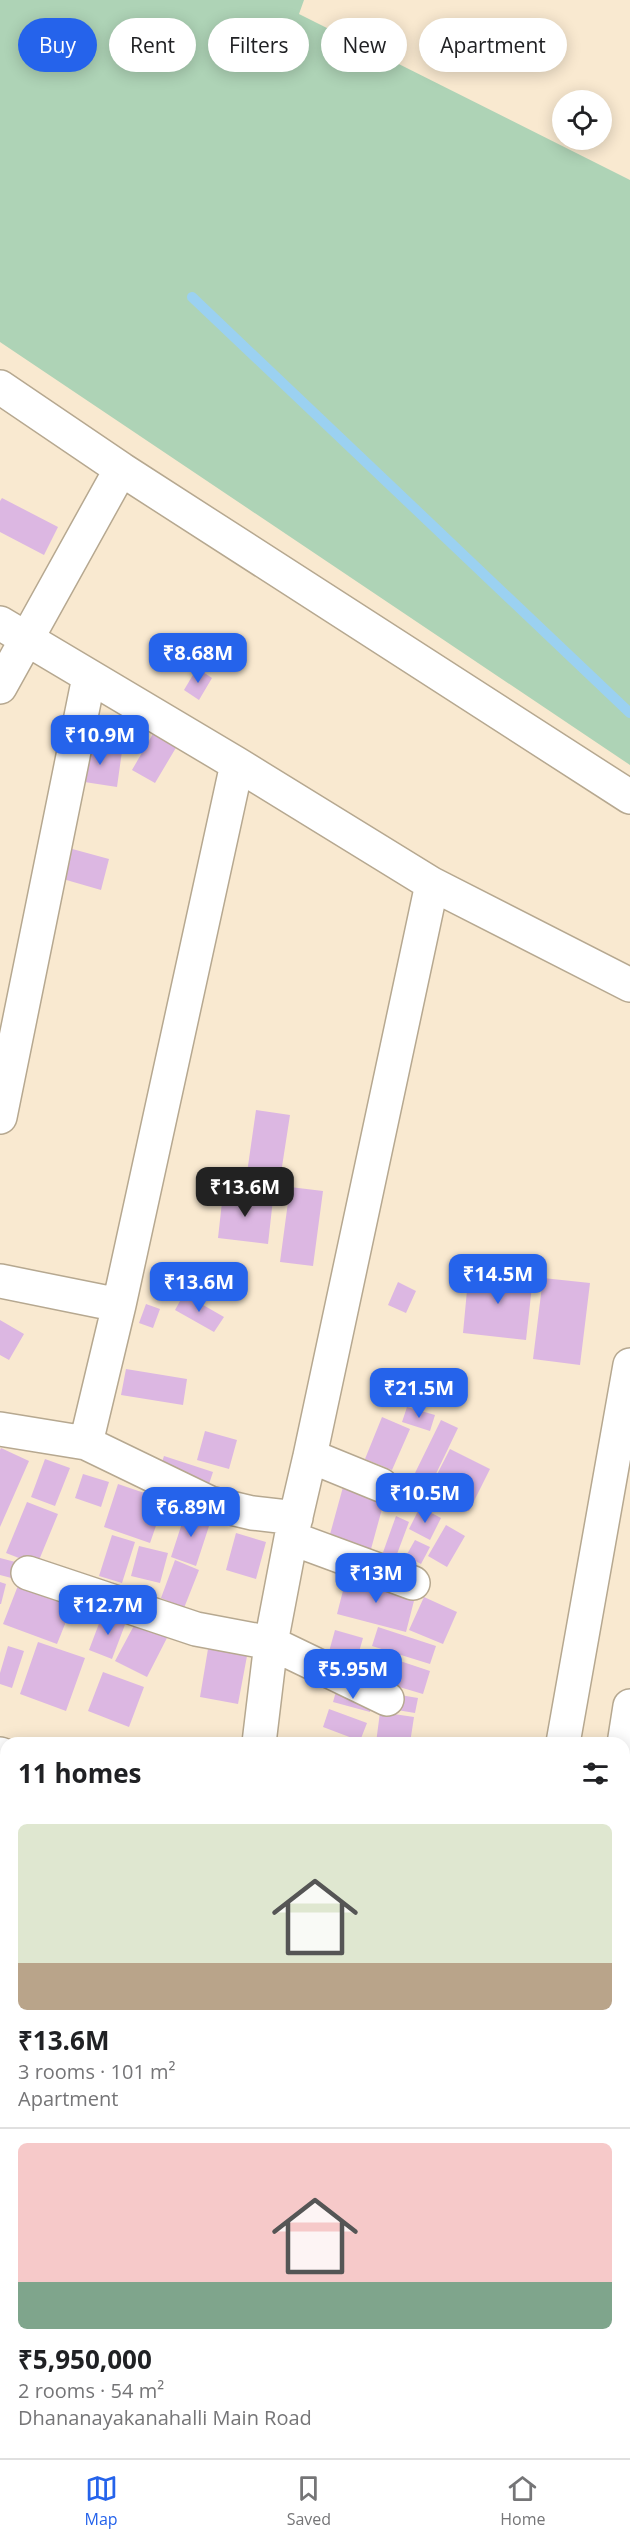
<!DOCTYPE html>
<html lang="en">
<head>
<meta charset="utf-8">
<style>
	body { margin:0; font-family:"Open Sans",sans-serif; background:#f2f2f2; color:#202124; height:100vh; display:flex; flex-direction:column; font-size:22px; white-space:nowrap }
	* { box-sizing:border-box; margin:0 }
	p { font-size:20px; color:#757577 }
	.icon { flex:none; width:33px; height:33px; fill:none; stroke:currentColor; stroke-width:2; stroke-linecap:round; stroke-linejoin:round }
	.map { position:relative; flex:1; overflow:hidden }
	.panel { position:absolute; left:0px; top:1737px; width:630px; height:722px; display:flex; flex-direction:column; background:#fff; border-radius:18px 18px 0 0; box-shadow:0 3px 15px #0003 }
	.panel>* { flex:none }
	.top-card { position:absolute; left:18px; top:18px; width:594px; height:54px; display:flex; gap:12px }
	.controls { position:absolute; left:552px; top:90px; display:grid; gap:12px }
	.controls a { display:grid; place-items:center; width:60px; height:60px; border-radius:50%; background:#fff; box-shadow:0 3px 15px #0003; font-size:30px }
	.price { position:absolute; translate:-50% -51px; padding:0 14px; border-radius:12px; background:#2563eb; color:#fff; font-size:20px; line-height:39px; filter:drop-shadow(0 2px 3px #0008) }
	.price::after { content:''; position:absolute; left:50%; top:36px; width:18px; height:14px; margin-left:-9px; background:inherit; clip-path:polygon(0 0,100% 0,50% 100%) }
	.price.selected { background:#222; color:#fff }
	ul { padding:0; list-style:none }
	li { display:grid; align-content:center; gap:12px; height:318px; padding:0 18px }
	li+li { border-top:2px solid #e0e0e0 }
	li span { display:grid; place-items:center; height:186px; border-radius:9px; color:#555 }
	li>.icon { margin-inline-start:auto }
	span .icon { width:108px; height:108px; fill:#fffc; stroke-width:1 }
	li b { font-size:26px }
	h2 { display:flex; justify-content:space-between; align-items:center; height:72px; padding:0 18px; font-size:26px }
	.chip { padding:0 21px; border-radius:27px; background:#fff; box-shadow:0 3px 15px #0003; font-size:21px; line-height:54px }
	.chip.selected { background:#2563eb; color:#fff }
	.dock { display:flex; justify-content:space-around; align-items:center; height:84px; border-top:2px solid #e0e0e0; background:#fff; font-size:16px; color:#757577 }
	.dock a { display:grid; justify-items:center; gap:3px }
	.dock .selected { color:#2563eb }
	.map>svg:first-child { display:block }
	.green { fill:#aed3b6 }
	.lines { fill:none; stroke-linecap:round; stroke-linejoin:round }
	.stream { stroke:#9bd1f1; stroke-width:10 }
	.building { fill:#dcb7e2 }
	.minor-casing { stroke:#b6a890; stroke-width:36 }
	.minor { stroke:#fff; stroke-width:33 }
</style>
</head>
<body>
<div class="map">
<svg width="630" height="2458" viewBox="0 0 630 2458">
	<rect width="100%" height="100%" fill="#f9e9d0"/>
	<path class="green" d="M 0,0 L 304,0 L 299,14 L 630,180 L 630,765 L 0,342 Z"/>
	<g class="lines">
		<path class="stream" d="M 192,297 L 630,713"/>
	</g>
	<path class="building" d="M 2,498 L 58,527 L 44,555 L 0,532 L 0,501 Z
		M 197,668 L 212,678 L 199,700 L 184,690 Z
		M 154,732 L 177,746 L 155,783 L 132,770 Z
		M 83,745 L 122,751 L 117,787 L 78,781 Z
		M 65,847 L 109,859 L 101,890 L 56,877 Z
		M 256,1110 L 290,1115 L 279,1186 L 246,1180 Z
		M 290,1187 L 323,1191 L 313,1266 L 280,1262 Z
		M 223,1193 L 273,1199 L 268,1244 L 218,1238 Z
		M 469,1269 L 533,1277 L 526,1340 L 463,1333 Z
		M 543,1278 L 590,1283 L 580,1365 L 533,1359 Z
		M 398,1282 L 416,1291 L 406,1313 L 388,1305 Z
		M 184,1294 L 224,1317 L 214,1332 L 175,1310 Z
		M 146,1304 L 160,1309 L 153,1328 L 139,1323 Z
		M 0,1320 L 24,1334 L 9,1360 L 0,1355 Z
		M 126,1369 L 187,1379 L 183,1405 L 121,1395 Z
		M 407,1407 L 435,1415 L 430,1431 L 402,1422 Z
		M 382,1417 L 410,1429 L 392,1470 L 365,1459 Z
		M 441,1420 L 458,1428 L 432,1482 L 415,1473 Z
		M 205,1431 L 237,1440 L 229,1469 L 197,1460 Z
		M 1,1448 L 29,1461 L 0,1527 L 0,1450 Z
		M 450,1449 L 490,1469 L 469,1511 L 429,1490 Z
		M 164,1456 L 213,1472 L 208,1487 L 159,1471 Z
		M 45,1459 L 70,1468 L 55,1506 L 31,1497 Z
		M 83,1474 L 109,1482 L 101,1507 L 75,1498 Z
		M 118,1484 L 165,1500 L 150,1543 L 104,1527 Z
		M 343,1487 L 385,1498 L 371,1549 L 329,1538 Z
		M 27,1502 L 58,1514 L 37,1565 L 6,1553 Z
		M 420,1507 L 441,1518 L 430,1540 L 409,1529 Z
		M 186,1511 L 211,1520 L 196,1566 L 171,1557 Z
		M 396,1516 L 409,1522 L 394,1562 L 381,1558 Z
		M 446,1525 L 465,1536 L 447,1567 L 428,1556 Z
		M 236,1533 L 266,1542 L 256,1579 L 226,1570 Z
		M 112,1535 L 135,1542 L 122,1583 L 99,1576 Z
		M 415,1540 L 430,1547 L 421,1564 L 406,1556 Z
		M 139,1546 L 168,1553 L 160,1583 L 131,1576 Z
		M 0,1558 L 23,1564 L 19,1580 L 0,1575 Z
		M 175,1560 L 199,1570 L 184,1608 L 161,1598 Z
		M 347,1575 L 416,1593 L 406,1632 L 337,1614 Z
		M 0,1582 L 6,1584 L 1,1604 L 0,1604 Z
		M 19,1583 L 73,1604 L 57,1644 L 3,1624 Z
		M 424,1597 L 457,1612 L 443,1644 L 409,1630 Z
		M 103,1613 L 126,1622 L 112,1659 L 89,1650 Z
		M 138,1618 L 169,1634 L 147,1677 L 115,1661 Z
		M 378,1627 L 436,1646 L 430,1664 L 372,1646 Z
		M 335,1630 L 363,1638 L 353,1673 L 325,1666 Z
		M 38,1642 L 85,1658 L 66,1711 L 20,1694 Z
		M 8,1646 L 24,1651 L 12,1688 L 0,1684 L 0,1673 Z
		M 208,1649 L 247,1656 L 238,1704 L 200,1697 Z
		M 368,1654 L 384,1660 L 375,1684 L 360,1678 Z
		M 397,1660 L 430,1671 L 423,1694 L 389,1684 Z
		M 103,1672 L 144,1687 L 129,1727 L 88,1711 Z
		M 337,1688 L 373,1699 L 370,1712 L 333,1702 Z
		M 394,1694 L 418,1698 L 415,1713 L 391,1709 Z
		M 329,1709 L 367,1723 L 360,1741 L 323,1727 Z
		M 380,1712 L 414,1717 L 410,1743 L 376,1743 Z
		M 316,1739 L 331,1742 L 331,1743 L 315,1743 Z"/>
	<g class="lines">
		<g class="minor-casing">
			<path id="minor" d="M 0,387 L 121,469 L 630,797
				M 0,623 L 237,764 L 432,884 L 630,985
				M 0,687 L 121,469
				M 0,1117 L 89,677
				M 0,1281 L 119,1305
				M 0,1429 L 86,1443 L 210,1503 L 252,1513 L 296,1518
				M 86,1443 L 119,1305 L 237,764
				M 310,1456 L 381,1485
				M 291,1538 L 413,1583
				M 28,1573 L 196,1629 L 271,1643 L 387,1699
				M 259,1743 L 271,1643 L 291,1538 L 310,1456 L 432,884
				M 563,1743 L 630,1365
				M 624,1744 L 630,1706
				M 0,1754 L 6,1756
				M 624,1963 L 630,1965
				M 0,1964 L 6,1964
				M 0,2179 L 6,2179
				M 148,2458 L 149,2452
				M 441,2458 L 442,2452
				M 504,2458 L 505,2452"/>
		</g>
		<use href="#minor" class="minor"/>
	</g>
</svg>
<div class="controls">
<a><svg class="icon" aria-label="locate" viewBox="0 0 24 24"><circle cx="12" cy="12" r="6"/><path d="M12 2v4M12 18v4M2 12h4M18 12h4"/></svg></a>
</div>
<b class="price" style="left:198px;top:684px">₹8.68M</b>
<b class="price" style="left:100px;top:766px">₹10.9M</b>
<b class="price selected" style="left:245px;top:1218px">₹13.6M</b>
<b class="price" style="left:498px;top:1305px">₹14.5M</b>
<b class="price" style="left:199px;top:1313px">₹13.6M</b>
<b class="price" style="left:419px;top:1419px">₹21.5M</b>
<b class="price" style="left:425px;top:1524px">₹10.5M</b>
<b class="price" style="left:191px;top:1538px">₹6.89M</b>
<b class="price" style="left:376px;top:1604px">₹13M</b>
<b class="price" style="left:108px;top:1636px">₹12.7M</b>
<b class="price" style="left:353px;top:1700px">₹5.95M</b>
<div class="top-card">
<a class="chip selected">Buy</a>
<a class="chip">Rent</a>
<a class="chip">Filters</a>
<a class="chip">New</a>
<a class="chip">Apartment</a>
</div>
<section class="panel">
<h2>11 homes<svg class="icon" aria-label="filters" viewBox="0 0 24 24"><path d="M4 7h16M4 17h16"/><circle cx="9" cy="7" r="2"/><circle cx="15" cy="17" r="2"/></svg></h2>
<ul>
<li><span style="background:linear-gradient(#dfe7d0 75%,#b9a48a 0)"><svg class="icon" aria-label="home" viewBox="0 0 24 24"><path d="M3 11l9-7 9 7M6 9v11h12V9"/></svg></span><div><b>₹13.6M</b><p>3 rooms · 101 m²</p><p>Apartment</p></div></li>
<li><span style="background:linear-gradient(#f6c9c9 75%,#7fa58c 0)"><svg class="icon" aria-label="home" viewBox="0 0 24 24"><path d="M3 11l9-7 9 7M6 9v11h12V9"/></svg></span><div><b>₹5,950,000</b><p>2 rooms · 54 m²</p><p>Dhananayakanahalli Main Road</p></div></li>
</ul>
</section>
</div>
<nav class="dock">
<a class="selected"><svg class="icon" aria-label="map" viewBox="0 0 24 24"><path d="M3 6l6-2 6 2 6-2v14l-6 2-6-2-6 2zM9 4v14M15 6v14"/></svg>Map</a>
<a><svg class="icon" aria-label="saved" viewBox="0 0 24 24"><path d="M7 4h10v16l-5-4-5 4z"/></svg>Saved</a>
<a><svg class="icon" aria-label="home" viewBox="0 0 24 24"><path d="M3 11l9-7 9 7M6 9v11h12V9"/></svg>Home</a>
</nav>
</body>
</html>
